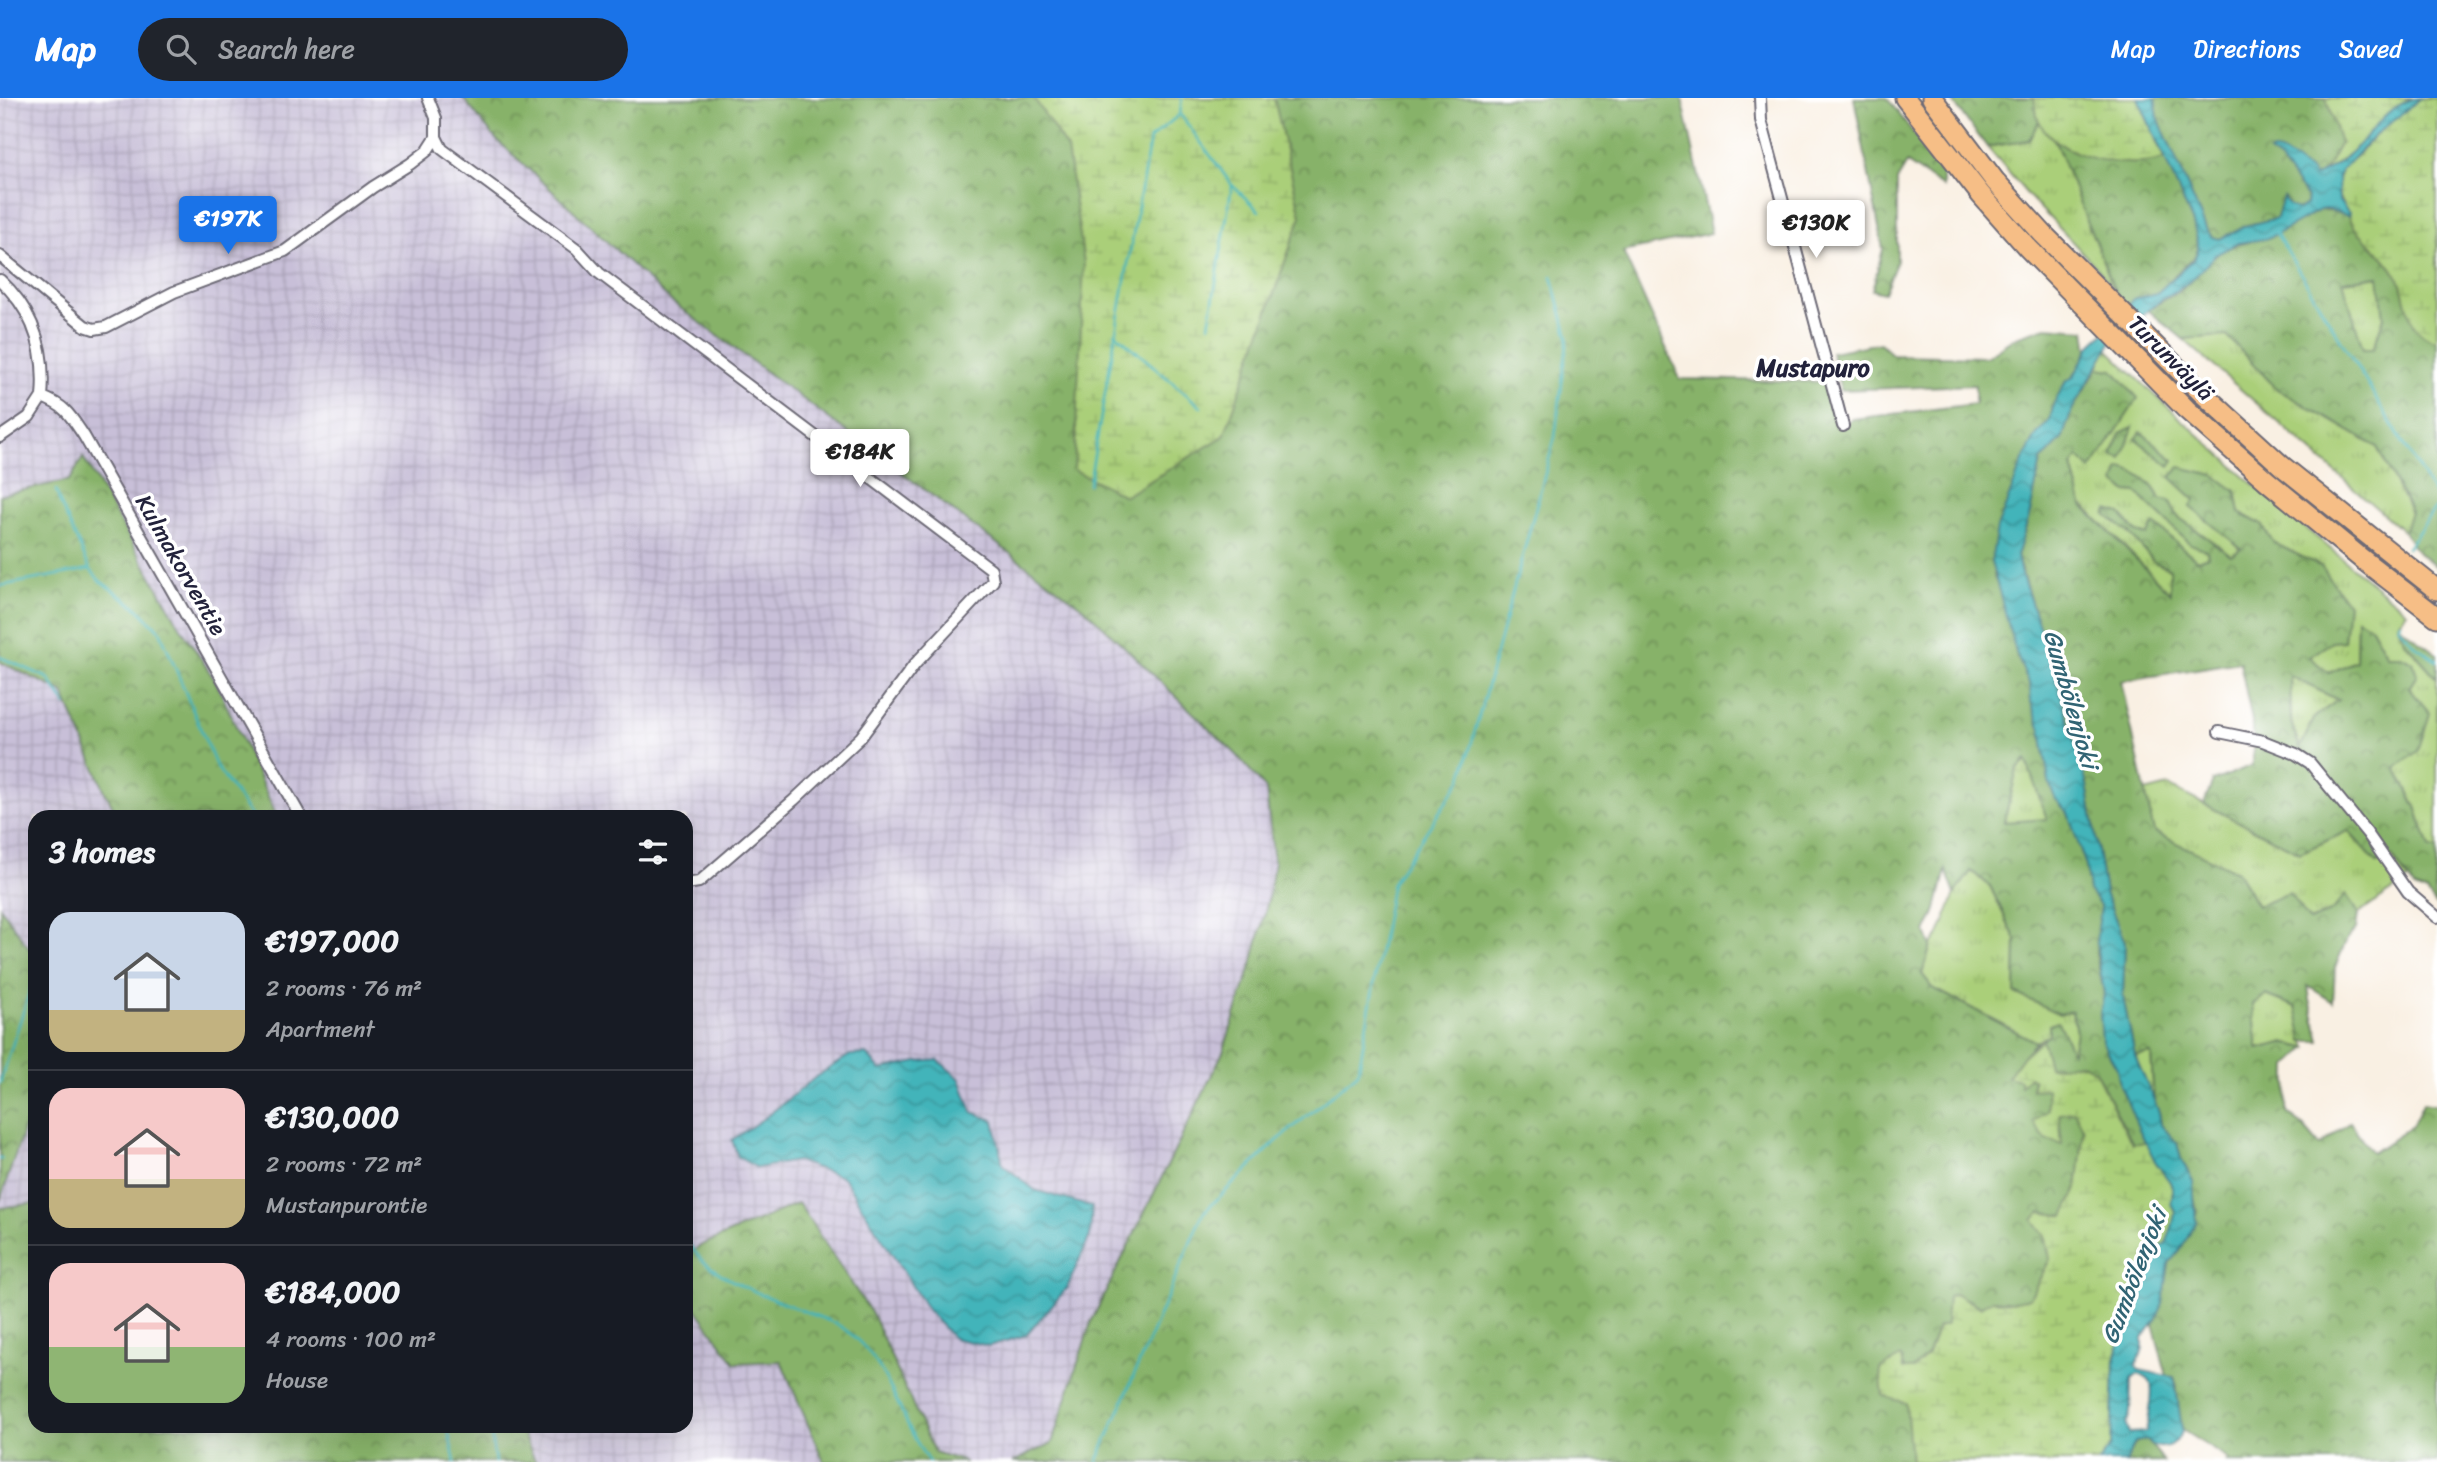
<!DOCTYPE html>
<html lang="en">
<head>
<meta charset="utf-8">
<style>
	body { margin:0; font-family:Sriracha,sans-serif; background:#20242c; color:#f1f3f6; height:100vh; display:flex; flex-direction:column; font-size:26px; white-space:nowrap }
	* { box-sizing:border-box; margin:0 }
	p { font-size:23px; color:#9ea1a6 }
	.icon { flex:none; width:38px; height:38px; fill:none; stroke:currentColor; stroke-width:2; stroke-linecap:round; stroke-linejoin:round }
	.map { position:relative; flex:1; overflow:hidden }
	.details { position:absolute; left:28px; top:712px; width:665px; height:623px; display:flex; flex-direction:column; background:#171b24; border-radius:21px; box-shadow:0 7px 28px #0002 }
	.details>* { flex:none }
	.price { position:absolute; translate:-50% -60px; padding:0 16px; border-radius:7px; background:#fff; color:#222; font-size:23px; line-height:46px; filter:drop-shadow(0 2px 4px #0008) }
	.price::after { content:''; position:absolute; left:50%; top:42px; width:21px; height:16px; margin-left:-10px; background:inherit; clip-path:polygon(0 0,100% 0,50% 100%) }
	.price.active { background:#1a73e8; color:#fff }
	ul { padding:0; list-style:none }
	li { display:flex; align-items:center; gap:21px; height:175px; padding:0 21px }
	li+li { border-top:2px solid #363941 }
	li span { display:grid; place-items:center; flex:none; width:196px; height:140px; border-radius:21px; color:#555 }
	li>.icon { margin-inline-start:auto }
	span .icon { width:84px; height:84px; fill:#fffc; stroke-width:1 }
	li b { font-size:30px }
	h2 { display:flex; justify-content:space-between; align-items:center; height:84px; padding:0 21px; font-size:30px }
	header { display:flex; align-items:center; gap:42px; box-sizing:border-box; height:98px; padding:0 35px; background:#1a73e8; color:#fff }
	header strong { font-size:33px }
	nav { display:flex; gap:38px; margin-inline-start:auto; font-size:24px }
	.search { width:490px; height:63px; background:#20242c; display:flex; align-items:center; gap:18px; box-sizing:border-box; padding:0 24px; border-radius:38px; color:#9ea1a6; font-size:26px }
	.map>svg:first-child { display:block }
	.industrial { fill:url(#industrial-grid) }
	.grass { fill:url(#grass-tufts); stroke:#66785a; stroke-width:2 }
	.forest { fill:url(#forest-crowns); stroke:#546a52; stroke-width:2; fill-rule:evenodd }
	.wetland { fill:url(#wetland-marsh); stroke:#66785a; stroke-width:2 }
	.water { fill:url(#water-waves); stroke:#326b7a; stroke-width:2; fill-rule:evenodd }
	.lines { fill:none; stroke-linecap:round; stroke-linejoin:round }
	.stream { stroke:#43b4ba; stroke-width:2.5 }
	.minor-casing { stroke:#6d6a76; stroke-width:14 }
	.motorway-casing { stroke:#6d6a76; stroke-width:23 }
	.minor { stroke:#fff; stroke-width:10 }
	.motorway { stroke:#f6be86; stroke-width:19 }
	.labels { text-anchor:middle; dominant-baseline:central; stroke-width:7; stroke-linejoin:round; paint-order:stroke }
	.street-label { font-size:23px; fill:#22223b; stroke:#fff }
	.neighbourhood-label { font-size:24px; font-weight:bold; fill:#22223b; stroke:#fff }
	.water-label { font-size:24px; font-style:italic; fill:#316474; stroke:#fff }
</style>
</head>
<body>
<header>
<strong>Map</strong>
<div class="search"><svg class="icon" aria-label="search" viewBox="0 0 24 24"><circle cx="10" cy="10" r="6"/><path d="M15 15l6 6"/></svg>Search here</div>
<nav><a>Map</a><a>Directions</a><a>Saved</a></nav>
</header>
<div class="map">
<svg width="2437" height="1364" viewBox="0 0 2437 1364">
	<defs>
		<pattern id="industrial-grid" width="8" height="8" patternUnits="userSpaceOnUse" patternTransform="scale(1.75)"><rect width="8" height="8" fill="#c8bfd8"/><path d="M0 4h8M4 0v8" fill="none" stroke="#aca4ba"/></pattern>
		<pattern id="grass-tufts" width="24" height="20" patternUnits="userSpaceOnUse" patternTransform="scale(1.75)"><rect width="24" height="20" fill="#aacf79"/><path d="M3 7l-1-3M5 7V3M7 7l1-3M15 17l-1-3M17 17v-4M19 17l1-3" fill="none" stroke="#92b16a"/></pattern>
		<pattern id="forest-crowns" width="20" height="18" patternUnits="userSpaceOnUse" patternTransform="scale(1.75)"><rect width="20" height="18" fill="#87b269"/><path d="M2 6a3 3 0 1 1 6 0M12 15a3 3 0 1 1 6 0" fill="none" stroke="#6e9058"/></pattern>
		<pattern id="wetland-marsh" width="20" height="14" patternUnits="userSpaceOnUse" patternTransform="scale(1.75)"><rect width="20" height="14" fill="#aacf79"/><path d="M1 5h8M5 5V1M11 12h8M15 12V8" fill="none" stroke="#92b16a"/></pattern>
		<pattern id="water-waves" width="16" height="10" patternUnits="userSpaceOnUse" patternTransform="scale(1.75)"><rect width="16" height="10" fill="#43b4ba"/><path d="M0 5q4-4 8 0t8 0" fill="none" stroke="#389298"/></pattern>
	</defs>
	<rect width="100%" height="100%" fill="#fff"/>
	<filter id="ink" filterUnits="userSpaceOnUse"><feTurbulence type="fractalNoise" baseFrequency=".0143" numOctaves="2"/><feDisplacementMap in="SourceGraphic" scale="14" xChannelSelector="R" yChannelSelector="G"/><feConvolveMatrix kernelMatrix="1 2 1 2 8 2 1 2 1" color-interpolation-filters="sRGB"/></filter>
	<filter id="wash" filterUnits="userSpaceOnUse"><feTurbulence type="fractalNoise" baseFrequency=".00686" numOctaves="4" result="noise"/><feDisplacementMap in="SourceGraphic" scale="28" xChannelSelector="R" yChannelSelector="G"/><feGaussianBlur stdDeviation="1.57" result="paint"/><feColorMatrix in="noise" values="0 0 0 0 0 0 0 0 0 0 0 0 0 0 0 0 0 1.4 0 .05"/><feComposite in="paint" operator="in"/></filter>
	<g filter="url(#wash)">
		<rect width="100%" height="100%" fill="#f9f0e3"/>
		<path class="industrial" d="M 0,0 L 463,0 L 495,40 L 671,203 L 1085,511 L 1237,657 L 1266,691 L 1274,766 L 1268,802 L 1253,863 L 1223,954 L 1091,1224 L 1052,1345 L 1013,1364 L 966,1364 L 935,1354 L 872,1216 L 702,1147 L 686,1158 L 686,719 L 35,719 L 35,859 L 0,809 Z
			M 35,997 L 35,1105 L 0,1110 L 0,1103 Z
			M 686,1197 L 735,1265 L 781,1263 L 823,1364 L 536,1364 L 519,1328 L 686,1328 Z"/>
		<path class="grass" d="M 2038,22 L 2055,43 L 2117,198 L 2102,175 L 2027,96 L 1987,49 L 2029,42 Z
			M 2380,178 L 2384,219 L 2373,252 L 2362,251 L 2342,183 Z
			M 2227,237 L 2277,291 L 2377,349 L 2411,415 L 2404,434 L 2183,241 Z
			M 2108,252 C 2203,345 2304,430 2407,514 L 2397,526 L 2406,545 L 2437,580 L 2437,751 L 2430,751 L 2416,709 L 2396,670 L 2409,590 L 2401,558 L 2387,558 L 2371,529 L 2357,520 L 2356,563 L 2329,575 L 2308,559 L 2332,544 L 2322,469 L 2274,445 L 2262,427 L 2240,415 L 2236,393 L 2196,402 L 2191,408 L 2241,450 L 2231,457 L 2177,418 L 2169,404 L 2160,401 C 2153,385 2138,374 2120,370 L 2115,385 L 2127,394 L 2137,395 L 2190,446 L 2207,451 L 2208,458 L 2197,462 L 2154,426 L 2147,437 L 2137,435 L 2121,416 L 2107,417 L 2130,436 L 2154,464 L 2170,471 L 2171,496 L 2082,406 L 2072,367 L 2078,358 L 2091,371 L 2113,272 L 2098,270 L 2104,255 Z
			M 2290,577 L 2338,602 L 2315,619 L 2300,650 L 2291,624 Z
			M 2027,662 L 2048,722 L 2004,724 L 2017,672 Z
			M 2168,688 L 2300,755 L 2348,733 L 2377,765 L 2392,758 L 2408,782 L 2358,816 L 2346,797 L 2332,813 L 2310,823 L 2258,808 L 2237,774 L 2153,734 L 2145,694 Z
			M 1971,772 L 1990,788 L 2016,842 L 2015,895 L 2072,913 L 2076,934 L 2072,956 L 2049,937 L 2036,944 L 1933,890 L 1922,876 L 1931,847 L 1939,837 L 1955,796 Z
			M 2266,897 L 2296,909 L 2307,950 L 2283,945 L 2258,951 L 2253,906 Z
			M 2151,955 L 2154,1003 L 2135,958 Z"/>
		<path class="forest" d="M 463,0 L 1682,0 L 1711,135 L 1623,154 L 1680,281 L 1833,284 L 1844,328 L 1852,321 L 1975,306 L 1975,287 L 1841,292 L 1831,254 L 1880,245 L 1893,257 L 1986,259 L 2016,239 L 2046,229 L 2085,232 L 2088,252 L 2074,278 L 2065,285 L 2054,305 L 2050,322 L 2037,336 L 1993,477 L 2000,492 L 2017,558 L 2030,587 L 2031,604 L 2041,632 L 2049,684 L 2055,700 L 2068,715 L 2086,768 L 2089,793 L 2101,809 L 2096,855 L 2104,896 L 2100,916 L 2107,953 L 2117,970 L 2120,987 L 2147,1044 L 2133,1046 L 2095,973 L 2084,966 L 2049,969 L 2042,941 L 2049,937 L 2049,927 L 2058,924 L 2072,954 L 2076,934 L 2072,913 L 2059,916 L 2015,895 L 2016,842 L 1990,788 L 1971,773 L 1955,796 L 1946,772 L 1935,815 L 1926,834 L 1931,847 L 1922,876 L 1933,890 L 2036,944 L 2023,958 L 2020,987 L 2029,979 L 2034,982 L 2032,991 L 2047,991 L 2048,1012 L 2039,1021 L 2046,1042 L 2061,1045 L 2059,1016 L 2075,1013 L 2084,1032 L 2077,1091 L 2064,1118 L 2040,1114 L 2050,1161 L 2030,1200 L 2012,1204 L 1992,1202 L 1980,1209 L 1967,1201 L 1946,1228 L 1938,1229 L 1928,1256 L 1913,1271 L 1903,1271 L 1901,1260 L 1908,1314 L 1911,1364 L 1013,1364 L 1052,1345 L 1091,1224 L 1223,954 L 1253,863 L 1268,802 L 1274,766 L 1266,691 L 1237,657 L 1085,511 L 671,203 L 495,40 ZM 2026,662 L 2047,721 L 2004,724 L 2017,672 Z
			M 1854,0 L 1887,0 L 1943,74 L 1943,89 L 1907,65 L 1897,82 L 1897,162 L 1884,195 L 1872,192 L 1883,151 Z
			M 1950,0 L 2138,0 L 2193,125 C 2203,159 2198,154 2176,176 C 2171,181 2164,191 2157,195 C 2146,201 2136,197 2128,208 L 2117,198 L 2055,43 L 2039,23 L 2029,42 L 1987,49 Z
			M 2155,0 L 2410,0 L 2336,66 L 2313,80 L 2310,73 L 2299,68 L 2282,55 L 2280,63 L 2307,99 L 2306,107 L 2298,112 L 2289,107 L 2284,99 L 2277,120 L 2244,128 L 2220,141 L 2212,139 L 2207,133 L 2158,20 Z
			M 2404,13 L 2417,17 L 2437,43 L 2437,469 L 2418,455 L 2404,434 L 2411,414 L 2377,349 L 2277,291 L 2227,238 L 2183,241 L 2148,212 L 2179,193 L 2193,181 L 2208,163 L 2226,150 L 2277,136 L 2320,112 L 2341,115 L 2374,38 ZM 2379,178 L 2384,220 L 2373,251 L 2363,251 L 2343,183 Z
			M 2098,270 L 2113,272 L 2138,300 L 2091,372 L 2078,359 L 2072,368 L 2082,407 L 2170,495 L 2170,471 L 2154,464 L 2130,436 L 2106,417 L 2108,412 L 2121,416 L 2137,435 L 2147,437 L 2154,426 L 2197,462 L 2208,458 L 2207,452 L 2190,446 L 2137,395 L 2127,394 L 2115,385 L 2120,370 C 2138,373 2153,385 2160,401 L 2169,403 L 2177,418 L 2231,457 L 2241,450 L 2190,409 L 2195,402 L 2170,379 L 2180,369 L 2214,377 L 2236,393 L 2240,415 L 2262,427 L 2274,445 L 2322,469 L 2348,506 L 2344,543 L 2332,544 L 2309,559 L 2329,575 L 2356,563 L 2357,520 L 2371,529 L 2387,558 L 2401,558 L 2413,564 L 2417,577 L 2409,590 L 2430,615 L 2418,653 L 2396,670 L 2416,709 L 2430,750 L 2437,751 L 2435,793 L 2437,809 L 2427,795 L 2414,790 L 2392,758 L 2377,765 L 2348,733 L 2300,755 L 2204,706 L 2213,683 L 2253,667 L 2253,628 L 2240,564 L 2121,583 L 2154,734 L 2237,774 L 2258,808 L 2289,795 L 2310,823 L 2332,813 L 2346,796 L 2358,816 L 2356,831 L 2347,841 L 2335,869 L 2333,904 L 2308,888 L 2310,902 L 2320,943 L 2303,943 L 2296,909 L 2266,897 L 2253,906 L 2258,951 L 2283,945 L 2307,950 L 2288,968 L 2287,1014 L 2302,1027 L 2320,1048 L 2350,1024 L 2372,1055 L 2412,1028 L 2423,1005 L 2437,1007 L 2437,1364 L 2226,1364 L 2228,1361 L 2182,1332 L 2176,1302 L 2177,1288 L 2174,1279 L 2167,1278 L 2153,1227 L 2164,1195 L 2169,1165 L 2180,1152 L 2197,1113 L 2192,1092 L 2193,1083 L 2181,1061 L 2177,1045 L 2161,1027 L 2159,1014 L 2154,1003 L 2151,955 L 2135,958 L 2123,899 L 2125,845 L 2105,795 L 2087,687 L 2017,458 L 2030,415 L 2041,363 L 2062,341 L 2072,312 ZM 2290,578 L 2338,602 L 2315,619 L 2300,650 L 2291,624 Z
			M 2133,329 L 2122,361 L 2112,357 L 2120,335 Z
			M 2141,334 L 2174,362 L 2170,368 L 2136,341 Z
			M 83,359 L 178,525 L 216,584 L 277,719 L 119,719 L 106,696 L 63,594 L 0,564 L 0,397 L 70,382 Z
			M 2397,526 L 2437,556 L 2437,580 L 2406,545 Z
			M 0,809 L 35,859 L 35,997 L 0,1103 Z
			M 35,1105 L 35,1328 L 519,1328 L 536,1364 L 0,1364 L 0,1110 Z
			M 798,1105 L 872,1216 L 934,1354 L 966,1364 L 824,1364 L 781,1263 L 735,1265 L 686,1197 L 686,1158 L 702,1147 Z
			M 2141,1342 L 2147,1342 C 2153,1351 2159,1355 2164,1364 L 2126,1364 L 2135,1345 Z"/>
		<path class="wetland" d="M 1034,0 L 1274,0 L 1301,118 L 1224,338 L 1125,398 L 1074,372 L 1084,165 L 1067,51 Z
			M 2034,0 L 2138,0 L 2164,61 C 2128,73 2054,60 2038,21 C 2036,15 2036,7 2034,0 Z
			M 2326,0 L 2410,0 L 2391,13 L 2353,53 L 2324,74 L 2340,45 Z
			M 2421,0 L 2437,0 L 2437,244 C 2402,232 2412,205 2398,179 C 2387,158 2366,144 2352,126 C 2348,122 2349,116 2346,112 C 2338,101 2333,86 2342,72 C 2346,64 2355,60 2361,53 C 2377,32 2400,17 2421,0 Z
			M 2042,941 L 2049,969 L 2084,966 L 2095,973 L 2132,1046 L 2147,1044 L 2155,1063 L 2170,1084 L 2173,1093 L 2171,1105 L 2175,1113 L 2173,1126 L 2166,1146 L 2151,1157 L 2139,1202 L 2125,1226 L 2114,1266 L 2111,1348 L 2099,1364 L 1911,1364 L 1906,1305 L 1883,1298 L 1880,1271 L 1901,1259 L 1903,1271 L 1913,1271 L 1928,1256 L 1938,1229 L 1946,1227 L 1948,1198 L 1955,1195 L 1980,1209 L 1992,1202 L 2012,1204 L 2030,1200 L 2050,1161 L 2046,1140 L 2033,1122 L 2040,1114 L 2064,1118 L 2077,1091 L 2084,1032 L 2075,1014 L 2059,1016 L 2062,1046 L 2046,1042 L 2033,1024 L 2048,1012 L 2047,991 L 2032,992 L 2034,982 L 2029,979 L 2020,988 L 2020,982 L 2008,979 L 2023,958 Z"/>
		<path class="water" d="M 2138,0 L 2155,0 L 2158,20 L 2207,133 L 2212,139 L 2220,141 L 2244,128 L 2277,120 L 2283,99 L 2289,107 L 2298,112 L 2306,107 L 2307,99 L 2280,63 L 2269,55 L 2272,53 C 2286,52 2297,67 2310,73 L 2314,79 C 2327,72 2340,65 2351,54 C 2371,36 2392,0 2421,0 L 2374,38 L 2341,73 L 2338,79 L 2339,103 L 2349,115 L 2348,118 L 2325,111 L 2320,112 L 2277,136 L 2265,141 L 2238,145 L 2215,157 L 2193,181 L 2154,207 L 2111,245 L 2072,312 L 2062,341 L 2041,363 L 2030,415 L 2017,458 L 2020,472 L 2053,570 L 2087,687 L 2105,795 L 2125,845 L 2123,899 L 2135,958 L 2159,1014 L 2161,1027 L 2177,1045 L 2181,1061 L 2193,1083 L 2196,1125 L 2180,1152 L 2169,1165 L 2163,1206 L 2156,1222 L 2143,1240 L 2143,1251 L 2136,1268 L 2139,1272 L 2174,1279 C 2175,1282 2182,1330 2182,1333 C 2179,1348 2156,1356 2147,1342 L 2135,1344 L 2126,1364 L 2099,1364 L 2111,1348 L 2114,1266 L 2125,1226 L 2139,1201 L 2153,1152 L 2166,1146 L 2173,1126 L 2175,1113 L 2171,1106 L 2173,1093 L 2170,1084 L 2155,1063 L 2138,1029 L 2120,987 L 2117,970 L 2102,943 L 2100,916 L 2104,896 L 2096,844 L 2101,809 L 2089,793 L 2086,768 L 2068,715 L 2055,700 L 2049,684 L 2041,632 L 2031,604 L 2030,587 L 2017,558 L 1991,464 L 1997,430 L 2024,360 L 2037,336 L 2050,322 L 2054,305 L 2065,285 L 2074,278 L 2091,247 L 2127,214 L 2129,206 L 2133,201 L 2157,195 L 2193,162 L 2198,153 L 2198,144 L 2193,125 ZM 2137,1276 C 2142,1278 2150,1280 2151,1286 C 2154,1299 2148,1321 2146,1334 L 2129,1335 L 2126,1327 L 2130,1315 L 2131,1281 Z
			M 867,956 L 880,972 L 917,964 L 938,962 L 960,981 L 972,1014 L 994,1022 L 1003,1067 L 1035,1092 L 1092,1109 L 1090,1138 L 1067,1190 L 1026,1237 L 989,1248 L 953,1240 L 928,1213 L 843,1079 L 797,1063 L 757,1070 L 738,1059 L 732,1042 L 767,1018 L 817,978 L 850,957 Z"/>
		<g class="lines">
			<path class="stream" d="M 1180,16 L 1232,87 L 1259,113
				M 1180,16 L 1182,0
				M 2276,135 L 2437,401
				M 1209,227 L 1232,87
				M 1115,235 L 1201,309
				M 1089,386 L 1150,41 L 1180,16
				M 56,392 L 60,405 L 90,471 L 100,483 L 135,508 L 160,533 L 216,668 L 252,719
				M 2407,450 L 2437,408
				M 0,488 L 90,471
				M 2400,524 L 2398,528 L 2417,549 L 2437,562
				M 0,559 L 48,580 L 66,607
				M 0,985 L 35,877
				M 0,1061 L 2,1061
				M 686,1142 C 691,1149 697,1157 703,1163 C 732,1188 774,1201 809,1215 C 820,1220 833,1223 843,1230 C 891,1264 897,1319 929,1364
				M 447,1328 L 455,1364
				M 490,1328 L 495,1364
				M 1097,1364 L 1203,1115 L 1277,1043 L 1358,975 L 1392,785 L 1462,680 L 1555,339 L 1568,239 L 1552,178"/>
		</g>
	</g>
	<g filter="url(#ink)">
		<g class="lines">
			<g class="minor-casing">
				<path id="minor" d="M 1760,0 L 1761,22 L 1843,328
					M 436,39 L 442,51 L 577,151 L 599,175 L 991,471 L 993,483 L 915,566 L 861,639 L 794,702 L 699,784 L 686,786
					M 0,158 L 85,228 L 94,231 L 106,229 L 174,194 L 285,153 L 373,89 L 410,66 L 427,53 L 436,39 L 436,20 L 428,0
					M 0,182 C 34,213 46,254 42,299
					M 0,339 L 29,319 L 42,299 C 66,308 70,317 84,338 L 301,719
					M 2219,634 L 2263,643 L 2296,656 L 2310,665 L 2367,735 L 2408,794 L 2437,819"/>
			</g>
			<g class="motorway-casing">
				<path id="motorway" d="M 1905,0 L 1981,97 L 2027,149 L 2186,311 L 2266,382 L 2362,461 L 2437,519
					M 1932,0 L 1995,83 L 2043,136 L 2201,294 L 2282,368 L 2437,492"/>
			</g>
			<use href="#minor" class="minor"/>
			<use href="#motorway" class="motorway"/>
		</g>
	</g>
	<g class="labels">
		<g class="street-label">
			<text transform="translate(2171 260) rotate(45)">Turunväylä</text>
			<text transform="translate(181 467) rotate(60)">Kulmakorventie</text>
		</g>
		<g class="neighbourhood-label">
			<text x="1813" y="270">Mustapuro</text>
		</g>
		<g class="water-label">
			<text transform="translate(2071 601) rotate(74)">Gumbölenjoki</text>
			<text transform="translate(2134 1178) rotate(-69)">Gumbölenjoki</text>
		</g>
	</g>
</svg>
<b class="price active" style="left:228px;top:158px">€197K</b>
<b class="price" style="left:1816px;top:162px">€130K</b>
<b class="price" style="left:860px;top:391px">€184K</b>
<section class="details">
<h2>3 homes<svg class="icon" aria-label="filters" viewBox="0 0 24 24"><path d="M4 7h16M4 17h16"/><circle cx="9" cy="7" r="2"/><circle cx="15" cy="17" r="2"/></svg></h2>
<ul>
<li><span style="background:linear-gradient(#c9d6e8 70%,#c2b280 0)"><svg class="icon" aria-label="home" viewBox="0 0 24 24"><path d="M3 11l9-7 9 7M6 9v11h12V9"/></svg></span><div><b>€197,000</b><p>2 rooms · 76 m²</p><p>Apartment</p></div></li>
<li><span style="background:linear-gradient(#f6c9c9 65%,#c2b280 0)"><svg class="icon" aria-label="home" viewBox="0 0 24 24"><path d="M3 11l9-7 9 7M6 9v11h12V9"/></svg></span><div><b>€130,000</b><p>2 rooms · 72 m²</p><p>Mustanpurontie</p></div></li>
<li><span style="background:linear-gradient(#f6c9c9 60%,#8fb573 0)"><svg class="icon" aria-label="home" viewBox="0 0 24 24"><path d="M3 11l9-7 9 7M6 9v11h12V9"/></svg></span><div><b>€184,000</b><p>4 rooms · 100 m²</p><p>House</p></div></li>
</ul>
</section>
</div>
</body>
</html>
